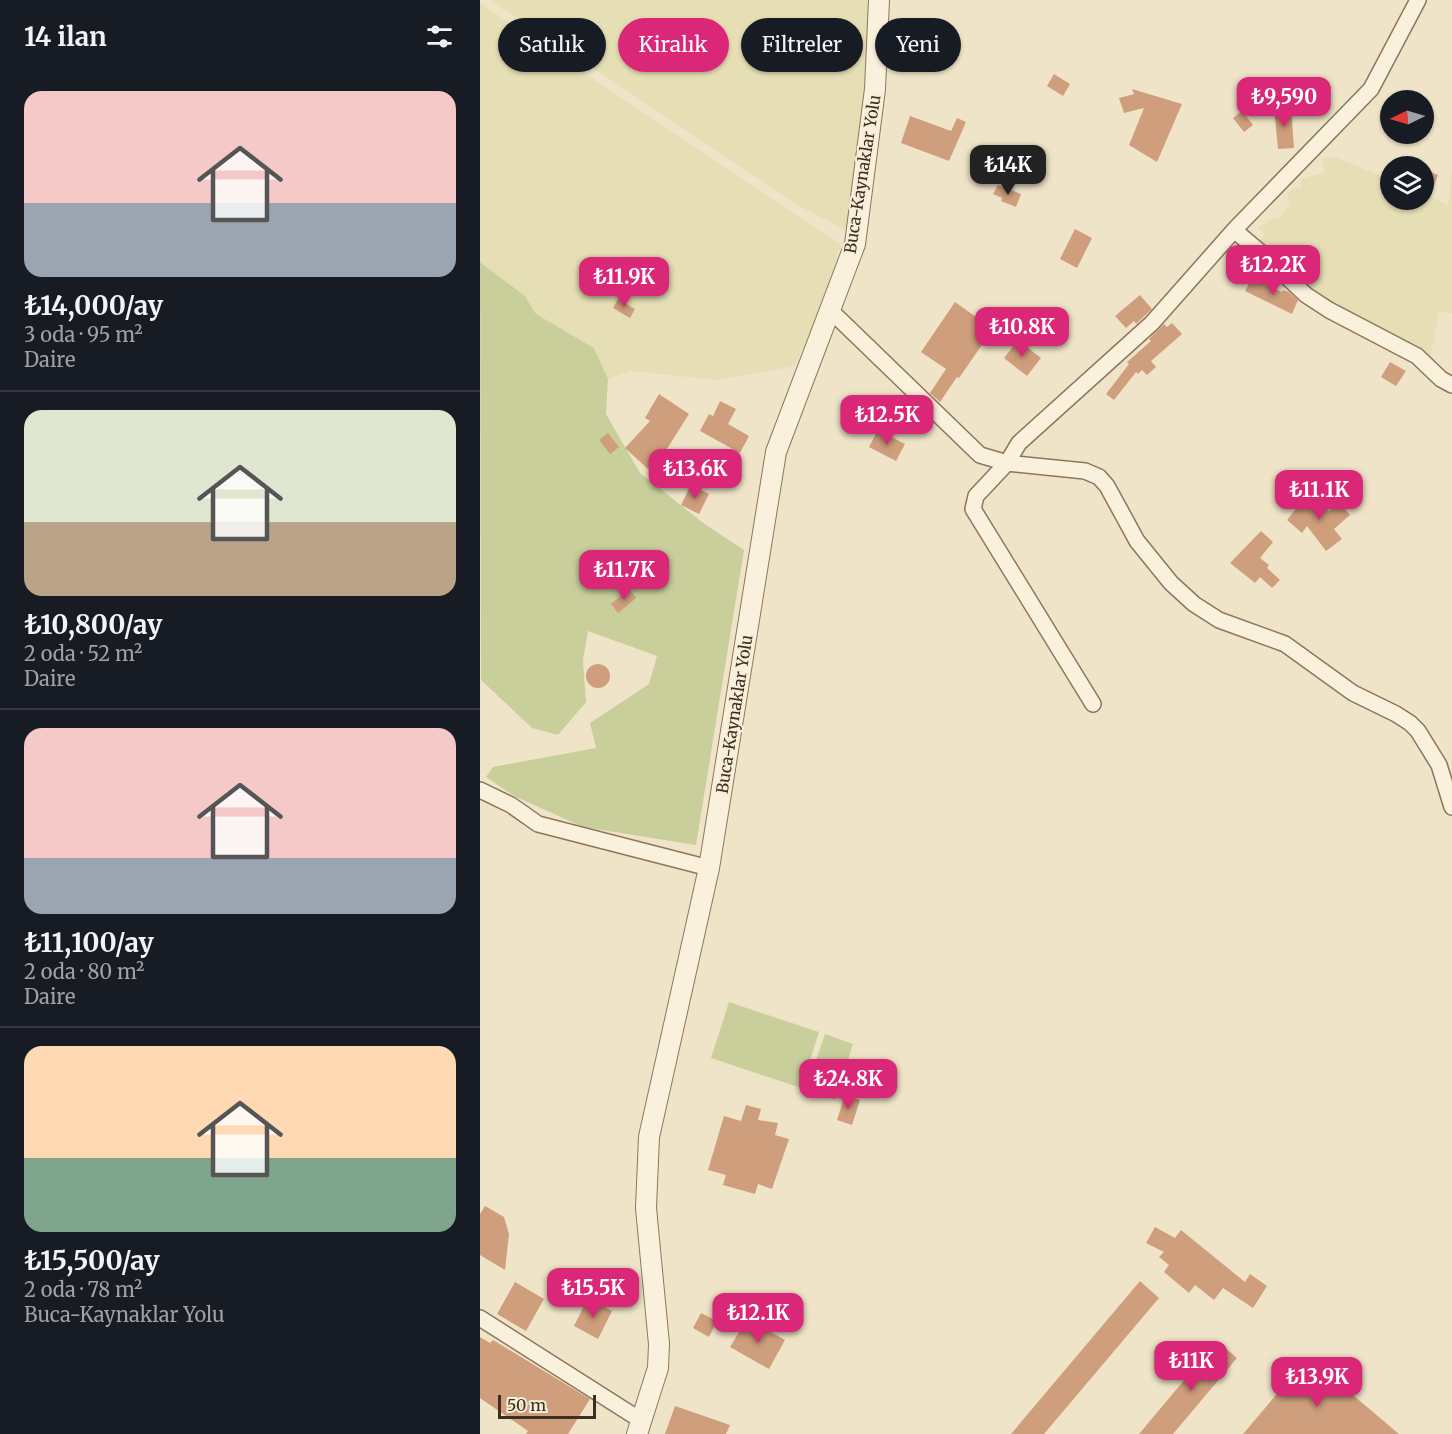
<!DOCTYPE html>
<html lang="tr">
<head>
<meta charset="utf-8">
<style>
	body { margin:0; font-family:Merriweather,serif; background:#20242c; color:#f1f3f6; height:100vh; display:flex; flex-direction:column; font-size:22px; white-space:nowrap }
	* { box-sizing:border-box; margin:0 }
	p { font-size:20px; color:#9ea1a6 }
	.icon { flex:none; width:33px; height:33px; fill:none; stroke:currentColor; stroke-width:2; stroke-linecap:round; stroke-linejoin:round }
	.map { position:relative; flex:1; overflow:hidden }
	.side { display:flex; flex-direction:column; background:#171b24; width:480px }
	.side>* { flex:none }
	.guide { position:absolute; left:18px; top:18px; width:570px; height:54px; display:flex; gap:12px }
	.needle { width:39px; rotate:265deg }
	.buttons { position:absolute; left:900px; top:90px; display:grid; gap:12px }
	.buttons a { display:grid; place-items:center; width:54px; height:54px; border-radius:50%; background:#171b24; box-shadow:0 2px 4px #0004; font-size:30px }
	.scale { position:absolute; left:18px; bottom:15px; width:98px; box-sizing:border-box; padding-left:6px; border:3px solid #3d2e20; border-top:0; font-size:16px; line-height:21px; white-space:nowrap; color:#3d2e20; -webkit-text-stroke:4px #f7eed8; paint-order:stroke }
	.price { position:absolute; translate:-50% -51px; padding:0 14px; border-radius:12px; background:#db2777; color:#fff; font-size:20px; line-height:39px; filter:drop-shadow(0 2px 3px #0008) }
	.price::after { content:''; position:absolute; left:50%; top:36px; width:18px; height:14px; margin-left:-9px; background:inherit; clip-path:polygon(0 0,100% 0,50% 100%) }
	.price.current { background:#222; color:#fff }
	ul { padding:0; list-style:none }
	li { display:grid; align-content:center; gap:12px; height:318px; padding:0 24px }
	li+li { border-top:2px solid #363941 }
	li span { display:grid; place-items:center; height:186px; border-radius:18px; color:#555 }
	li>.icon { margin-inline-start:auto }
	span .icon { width:108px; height:108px; fill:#fffc; stroke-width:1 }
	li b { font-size:26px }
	h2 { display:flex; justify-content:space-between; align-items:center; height:72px; padding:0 24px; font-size:26px }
	.tag { padding:0 21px; border-radius:27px; background:#171b24; box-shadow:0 2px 4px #0004; font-size:21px; line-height:54px }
	.tag.current { background:#db2777; color:#fff }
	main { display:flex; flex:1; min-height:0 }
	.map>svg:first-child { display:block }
	.farmland { fill:#e6deb5 }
	.green { fill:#c9cf9b }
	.building { fill:#cf9f7d }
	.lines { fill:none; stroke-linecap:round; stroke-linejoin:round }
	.minor-casing { stroke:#8d765c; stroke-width:18 }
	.tertiary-casing { stroke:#8d765c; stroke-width:22 }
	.minor { stroke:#faf1dc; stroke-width:15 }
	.tertiary { stroke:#faf1dc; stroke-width:20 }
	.labels { text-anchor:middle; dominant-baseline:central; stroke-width:4.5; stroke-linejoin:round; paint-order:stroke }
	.street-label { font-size:16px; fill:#3d2e20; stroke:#f7eed8 }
</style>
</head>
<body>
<main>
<section class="side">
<h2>14 ilan<svg class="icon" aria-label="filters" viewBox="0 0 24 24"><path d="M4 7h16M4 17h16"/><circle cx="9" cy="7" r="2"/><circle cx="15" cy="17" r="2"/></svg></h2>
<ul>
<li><span style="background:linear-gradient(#f6c9c9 60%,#9aa5b1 0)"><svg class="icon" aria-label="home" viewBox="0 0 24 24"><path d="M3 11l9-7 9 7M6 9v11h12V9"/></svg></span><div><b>₺14,000/ay</b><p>3 oda · 95 m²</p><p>Daire</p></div></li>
<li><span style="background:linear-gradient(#dfe7d0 60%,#b9a48a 0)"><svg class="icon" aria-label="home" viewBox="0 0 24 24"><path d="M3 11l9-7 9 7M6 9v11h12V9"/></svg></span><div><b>₺10,800/ay</b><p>2 oda · 52 m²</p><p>Daire</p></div></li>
<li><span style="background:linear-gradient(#f6c9c9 70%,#9aa5b1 0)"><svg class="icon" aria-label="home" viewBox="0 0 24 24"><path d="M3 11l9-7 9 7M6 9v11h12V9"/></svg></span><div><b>₺11,100/ay</b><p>2 oda · 80 m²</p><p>Daire</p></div></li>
<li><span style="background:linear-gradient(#ffd9b3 60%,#7fa58c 0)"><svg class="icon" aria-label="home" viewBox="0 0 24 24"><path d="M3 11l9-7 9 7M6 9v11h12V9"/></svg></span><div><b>₺15,500/ay</b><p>2 oda · 78 m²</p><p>Buca-Kaynaklar Yolu</p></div></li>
</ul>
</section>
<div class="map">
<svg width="972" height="1434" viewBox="0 0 972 1434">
	<rect width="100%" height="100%" fill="#f0e4c8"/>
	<path class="farmland" d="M 11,0 L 392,0 L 390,77 L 370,232 L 321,207 Z
		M 0,3 L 361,245 L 338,312 L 315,366 L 237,380 L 150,371 L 128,379 L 114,348 L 56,314 L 45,296 L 0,262 Z
		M 852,156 L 910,179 L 910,200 L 944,200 L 944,193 L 968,205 L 972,168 L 972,313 L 959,312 L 950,359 L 851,308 L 777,243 L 785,234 L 778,228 L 792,219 L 801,217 L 810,203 L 807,194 L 813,188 L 821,188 L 821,179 L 845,172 L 842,159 Z"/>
	<path class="green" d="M 0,262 L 45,296 L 56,314 L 114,348 L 128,379 L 126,414 L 160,473 L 226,525 L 264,550 L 216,845 L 103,827 L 34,796 L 6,777 L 13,767 L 116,748 L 110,723 L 169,684 L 177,656 L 108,631 L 103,660 L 106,702 L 78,735 L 52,728 L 1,680 Z
		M 249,1002 L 339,1032 L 321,1088 L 231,1058 Z
		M 345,1034 L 373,1044 L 355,1100 L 326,1090 Z"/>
	<path class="building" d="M 574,74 L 590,84 L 583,96 L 567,86 Z
		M 652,89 L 702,104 L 677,162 L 649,145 L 664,108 L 644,113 L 639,98 L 654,94 Z
		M 811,107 L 814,148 L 798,149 L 794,108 Z
		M 762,111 L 773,125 L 764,132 L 753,118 Z
		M 430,116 L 471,131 L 477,118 L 486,122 L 469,161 L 421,143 Z
		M 944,169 L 958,175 L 953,189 L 944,185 Z
		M 518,185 L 541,194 L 536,207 L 521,201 L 522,198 L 513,194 Z
		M 595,229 L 612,238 L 597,268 L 580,259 Z
		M 772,278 L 802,292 L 803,290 L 809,292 L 818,300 L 812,314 L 765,291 Z
		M 660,295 L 672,309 L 656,324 L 654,321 L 646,328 L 635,316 Z
		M 138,299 L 155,309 L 150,318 L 133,308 Z
		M 475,302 L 513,329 L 479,378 L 477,377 L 460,402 L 450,393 L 466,369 L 441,352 Z
		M 692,323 L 702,334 L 671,361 L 676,367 L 667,375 L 662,370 L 658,374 L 656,372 L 634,400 L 626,394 L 649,364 L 647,362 L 671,341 L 669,339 L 684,324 L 687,327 Z
		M 538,340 L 561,358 L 547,376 L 524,358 Z
		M 910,362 L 926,371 L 916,386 L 901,377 Z
		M 179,394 L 209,414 L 187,449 L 168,469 L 145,448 L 170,421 L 165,418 Z
		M 240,401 L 256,409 L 248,424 L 269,436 L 260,453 L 220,431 L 229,414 L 233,416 Z
		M 398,430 L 425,444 L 416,461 L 389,447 Z
		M 128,433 L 139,447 L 130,454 L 119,440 Z
		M 211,485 L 229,494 L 219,514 L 201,505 Z
		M 828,494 L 849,511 L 860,503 L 870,515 L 854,529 L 862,539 L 846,551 L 827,526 L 822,533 L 807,520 Z
		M 781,531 L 793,542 L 780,558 L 789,565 L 787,568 L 800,580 L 792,588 L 780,577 L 775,583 L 750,563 Z
		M 149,589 L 156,598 L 138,613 L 131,604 Z
		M106 676a12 12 0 1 1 24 0a12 12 0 1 1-24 0Z
		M 365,1095 L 380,1100 L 372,1125 L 357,1120 Z
		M 266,1105 L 281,1109 L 278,1120 L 298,1123 L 295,1135 L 309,1139 L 292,1189 L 278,1184 L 275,1194 L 243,1185 L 246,1175 L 228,1170 L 244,1116 L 261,1121 Z
		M 5,1206 L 24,1217 L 29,1234 L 25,1270 L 0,1255 L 0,1214 Z
		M 675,1227 L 695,1238 L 701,1230 L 765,1282 L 770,1274 L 787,1286 L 773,1308 L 743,1288 L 734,1300 L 715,1285 L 709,1293 L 684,1272 L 689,1265 L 679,1257 L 684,1252 L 666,1243 Z
		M 660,1281 L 679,1298 L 564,1434 L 531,1434 Z
		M 35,1282 L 64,1299 L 46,1331 L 17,1314 Z
		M 108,1298 L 132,1311 L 118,1339 L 94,1326 Z
		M 221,1313 L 237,1321 L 229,1337 L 213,1328 Z
		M 267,1319 L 305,1340 L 289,1369 L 250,1347 Z
		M 0,1337 L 10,1343 L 13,1340 L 110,1399 L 88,1434 L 46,1434 L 48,1431 L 0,1398 Z
		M 737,1341 L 757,1358 L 693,1434 L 659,1434 Z
		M 828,1357 L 919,1434 L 763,1434 Z
		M 195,1406 L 250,1425 L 246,1434 L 185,1434 Z"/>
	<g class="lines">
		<g class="minor-casing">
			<path id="minor" d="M 754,230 L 786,257 L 826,295 L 849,310 L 937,356 L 961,379 L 972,385
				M 351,311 L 500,455 L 527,463 L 539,443 L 672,323 L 756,228 L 891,89 L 938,0
				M 613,704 L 493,509 L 496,496 L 527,463 L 605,471 L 619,477 L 627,486 L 657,541 L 691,583 L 714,604 L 739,620 L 805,644 L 873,693 L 916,714 L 930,723 L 938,731 L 959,765 L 972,807
				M 0,790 L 31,805 L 58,824 L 229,868
				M 0,1318 L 162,1421"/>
		</g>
		<g class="tertiary-casing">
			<path id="tertiary" d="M 157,1434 L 178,1368 L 179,1344 L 166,1208 L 169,1137 L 229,868 L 296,452 L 375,244 L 395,89 L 399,0"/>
		</g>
		<use href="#minor" class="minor"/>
		<use href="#tertiary" class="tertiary"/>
	</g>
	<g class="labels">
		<g class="street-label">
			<text transform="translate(382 174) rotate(-81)">Buca-Kaynaklar Yolu</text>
			<text transform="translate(254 714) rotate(-81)">Buca-Kaynaklar Yolu</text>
		</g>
	</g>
</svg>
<div class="buttons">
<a><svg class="needle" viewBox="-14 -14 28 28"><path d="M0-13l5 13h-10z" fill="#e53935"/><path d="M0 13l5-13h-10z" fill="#9ea1a6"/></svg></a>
<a><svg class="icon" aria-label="layers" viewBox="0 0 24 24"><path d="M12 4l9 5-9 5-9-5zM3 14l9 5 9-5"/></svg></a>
</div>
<div class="scale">50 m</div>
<b class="price" style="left:804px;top:128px">₺9,590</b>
<b class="price current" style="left:528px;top:196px">₺14K</b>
<b class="price" style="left:793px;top:296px">₺12.2K</b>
<b class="price" style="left:144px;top:308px">₺11.9K</b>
<b class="price" style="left:542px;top:358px">₺10.8K</b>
<b class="price" style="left:407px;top:446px">₺12.5K</b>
<b class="price" style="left:215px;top:500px">₺13.6K</b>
<b class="price" style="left:839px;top:521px">₺11.1K</b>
<b class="price" style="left:144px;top:601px">₺11.7K</b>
<b class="price" style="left:368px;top:1110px">₺24.8K</b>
<b class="price" style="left:113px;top:1319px">₺15.5K</b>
<b class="price" style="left:278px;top:1344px">₺12.1K</b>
<b class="price" style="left:711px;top:1392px">₺11K</b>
<b class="price" style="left:837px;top:1408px">₺13.9K</b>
<div class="guide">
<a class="tag">Satılık</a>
<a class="tag current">Kiralık</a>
<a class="tag">Filtreler</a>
<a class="tag">Yeni</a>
</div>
</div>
</main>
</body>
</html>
